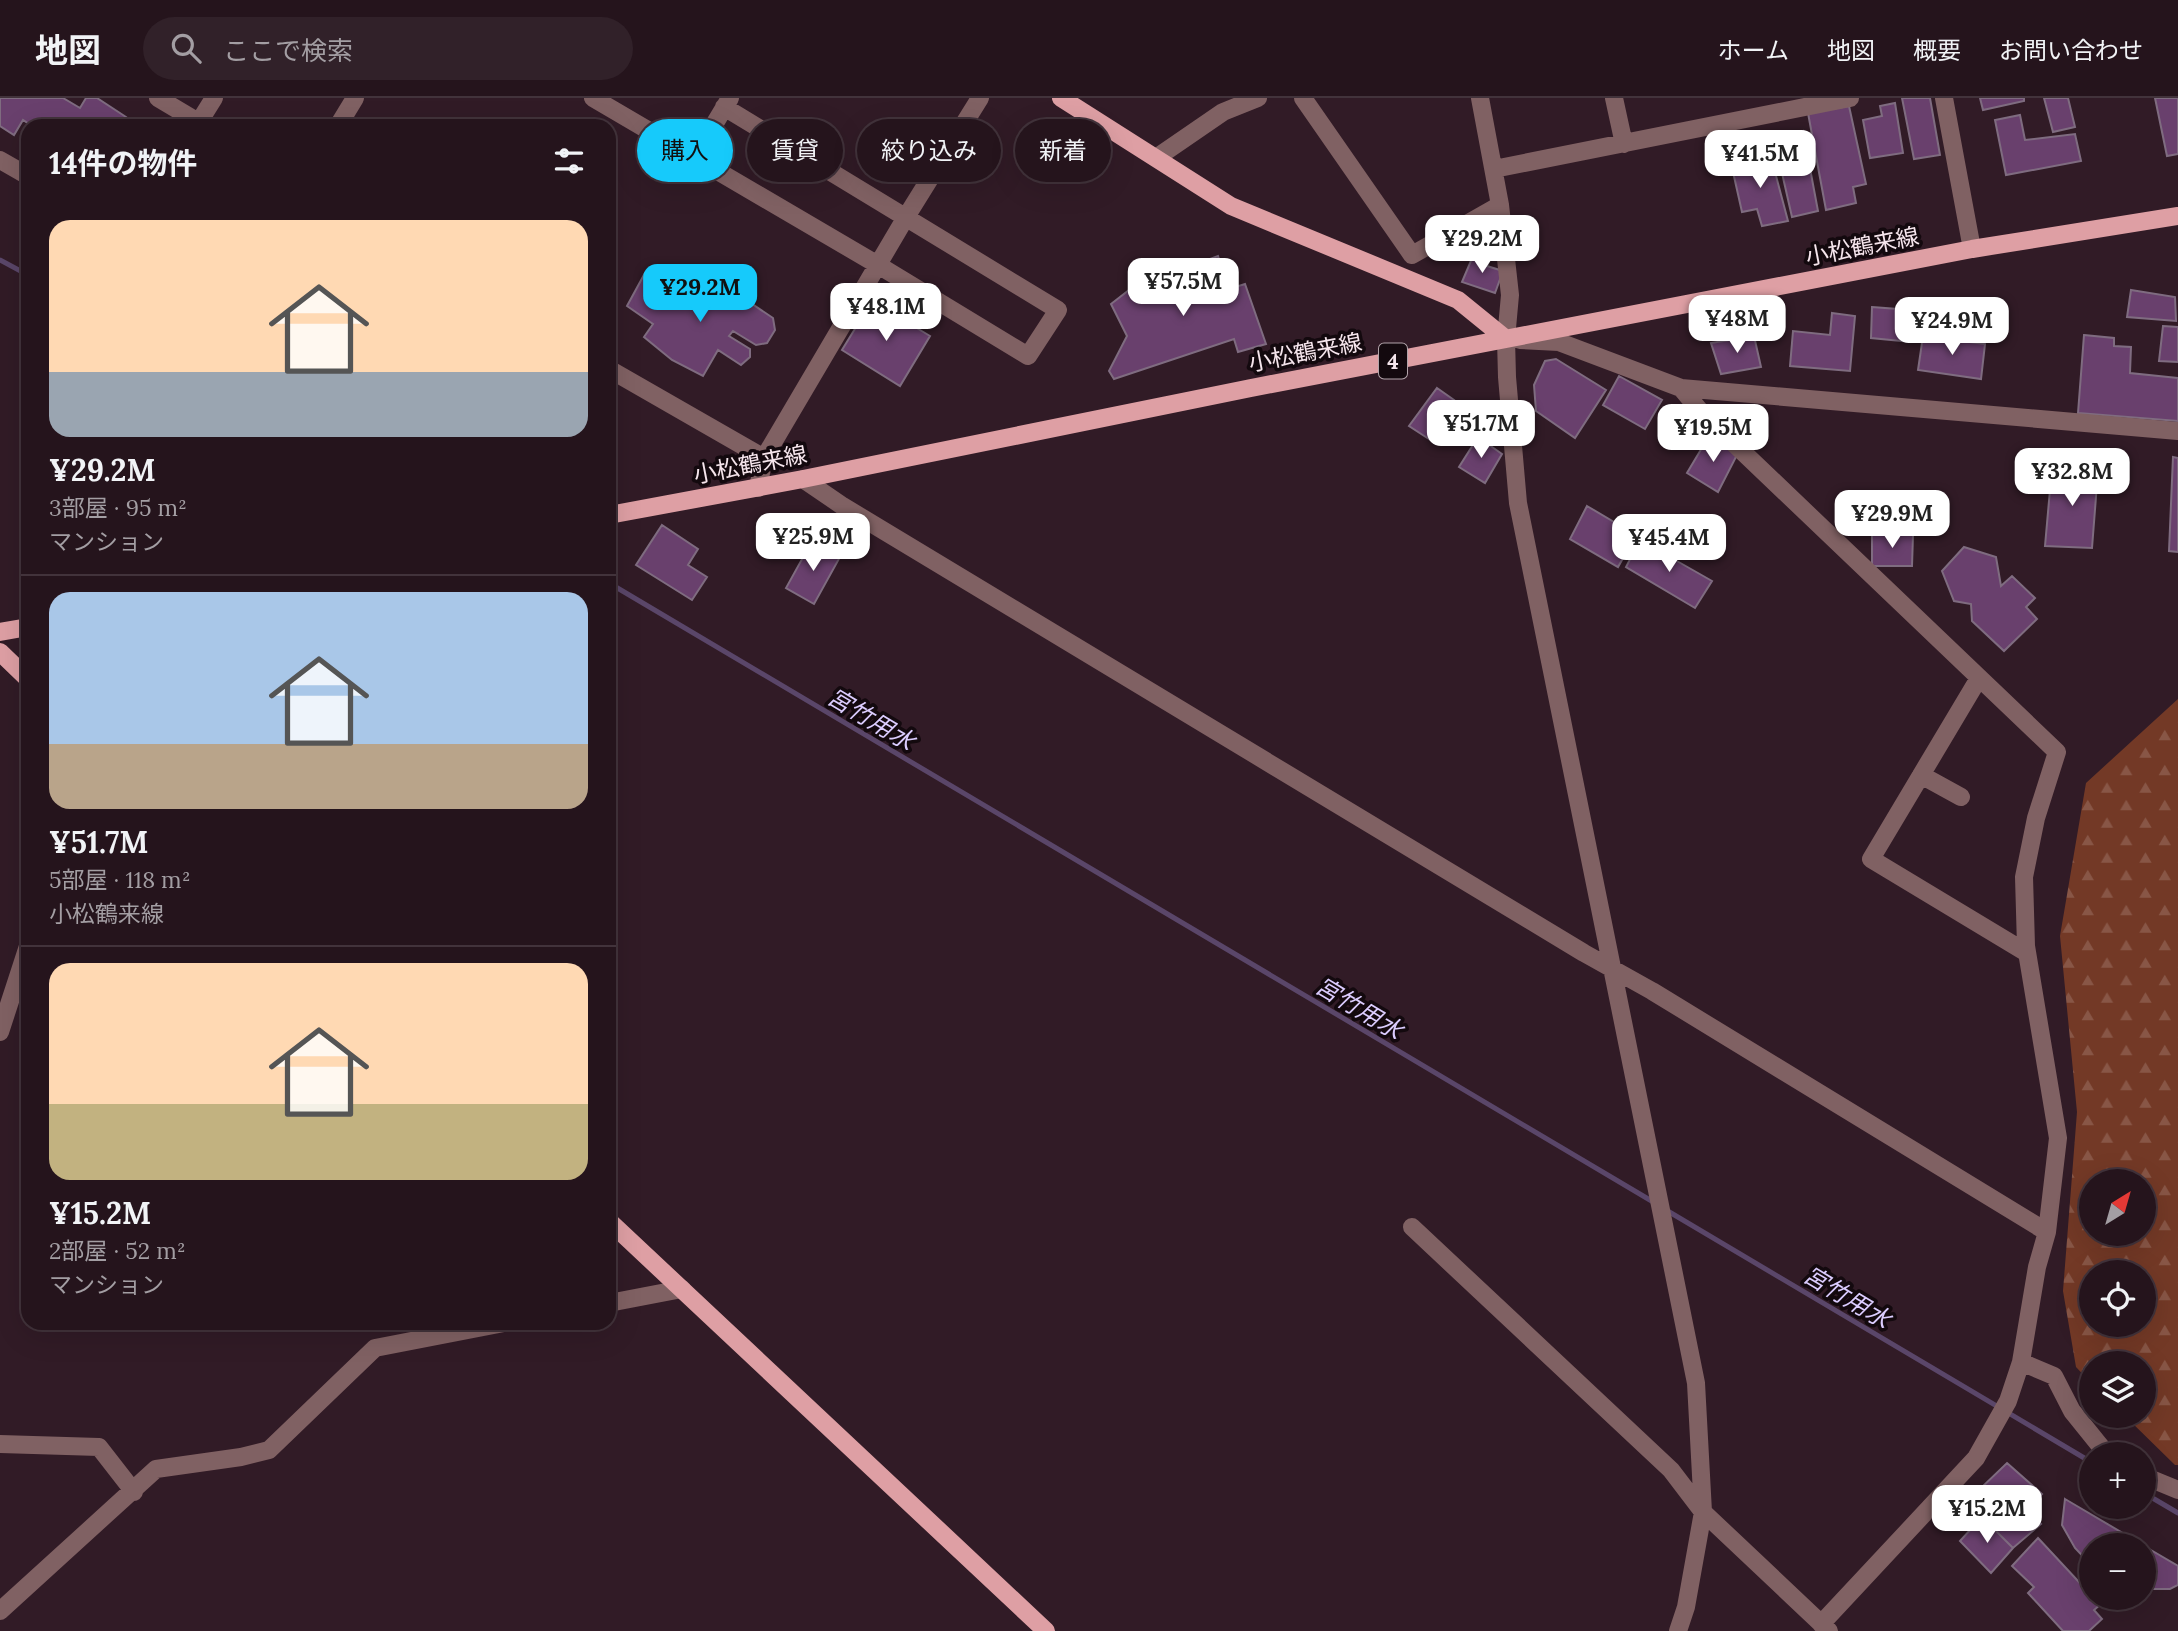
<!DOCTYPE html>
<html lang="ja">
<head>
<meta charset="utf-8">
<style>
	body { margin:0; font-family:Lora,"Noto Sans JP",serif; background:#312129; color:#f1f3f6; height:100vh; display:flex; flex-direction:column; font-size:26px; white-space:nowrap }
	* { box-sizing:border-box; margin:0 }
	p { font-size:23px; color:#a39ea3 }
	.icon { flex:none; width:38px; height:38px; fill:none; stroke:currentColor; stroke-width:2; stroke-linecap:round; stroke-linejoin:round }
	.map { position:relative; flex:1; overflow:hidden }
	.side { position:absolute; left:21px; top:21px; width:595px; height:1211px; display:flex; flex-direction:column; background:#25141c; border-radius:21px; box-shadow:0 7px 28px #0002,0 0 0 2px #42333b }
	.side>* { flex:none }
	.hud { position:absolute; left:637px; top:21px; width:665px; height:63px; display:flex; gap:14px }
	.needle { width:46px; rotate:37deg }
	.controls { position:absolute; left:2079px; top:1071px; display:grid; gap:14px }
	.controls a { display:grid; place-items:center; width:77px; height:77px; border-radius:50%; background:#25141c; box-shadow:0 7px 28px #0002,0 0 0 2px #42333b; font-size:35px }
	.price { position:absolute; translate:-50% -60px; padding:0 16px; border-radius:14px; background:#fff; color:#222; font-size:23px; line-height:46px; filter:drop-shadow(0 2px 4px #0008) }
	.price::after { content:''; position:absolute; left:50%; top:42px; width:21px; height:16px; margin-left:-10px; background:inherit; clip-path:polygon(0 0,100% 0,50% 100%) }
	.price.on { background:#16cafb; color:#111 }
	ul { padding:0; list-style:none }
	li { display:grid; align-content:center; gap:14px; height:371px; padding:0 28px }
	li+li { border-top:2px solid #42333b }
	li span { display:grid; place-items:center; height:217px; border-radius:21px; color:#555 }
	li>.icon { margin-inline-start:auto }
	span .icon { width:126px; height:126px; fill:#fffc; stroke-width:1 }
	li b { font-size:30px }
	h2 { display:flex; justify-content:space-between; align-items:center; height:84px; padding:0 28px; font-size:30px }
	.pill { padding:0 24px; border-radius:32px; background:#25141c; box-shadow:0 7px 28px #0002,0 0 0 2px #42333b; font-size:24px; line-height:63px }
	.pill.on { background:#16cafb; color:#111 }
	header { display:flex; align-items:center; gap:42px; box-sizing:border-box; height:98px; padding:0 35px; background:#25141c; border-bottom:2px solid #42333b }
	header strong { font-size:33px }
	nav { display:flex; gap:38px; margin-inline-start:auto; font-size:24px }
	.search { width:490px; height:63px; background:#312129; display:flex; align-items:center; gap:18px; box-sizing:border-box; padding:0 24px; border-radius:38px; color:#a39ea3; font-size:26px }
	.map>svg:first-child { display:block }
	.forest { fill:url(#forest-firs); fill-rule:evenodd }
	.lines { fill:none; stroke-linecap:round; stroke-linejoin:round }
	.stream { stroke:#5a4669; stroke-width:5 }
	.building { fill:#69406d; stroke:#7f6c80; stroke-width:2 }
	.minor { stroke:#806163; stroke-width:18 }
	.major { stroke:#de9fa4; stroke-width:18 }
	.labels { text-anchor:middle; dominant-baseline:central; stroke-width:7; stroke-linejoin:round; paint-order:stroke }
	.shield { fill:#13090e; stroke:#b2a4aa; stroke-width:2 }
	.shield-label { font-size:21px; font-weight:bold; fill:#f6e6ed }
	.street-label { font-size:23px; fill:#f6e6ed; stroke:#13090e }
	.water-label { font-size:24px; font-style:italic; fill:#dbccfe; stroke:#13090e }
</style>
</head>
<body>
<header>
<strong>地図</strong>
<div class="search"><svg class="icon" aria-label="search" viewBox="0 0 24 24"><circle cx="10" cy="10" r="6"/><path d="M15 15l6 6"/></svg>ここで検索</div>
<nav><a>ホーム</a><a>地図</a><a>概要</a><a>お問い合わせ</a></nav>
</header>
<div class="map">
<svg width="2178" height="1533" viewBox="0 0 2178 1533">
	<defs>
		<pattern id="forest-firs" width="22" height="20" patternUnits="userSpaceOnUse" patternTransform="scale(1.75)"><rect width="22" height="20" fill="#733926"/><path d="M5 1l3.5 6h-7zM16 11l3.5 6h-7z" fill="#885646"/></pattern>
	</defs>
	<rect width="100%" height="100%" fill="#311b26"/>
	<path class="forest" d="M 2178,601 L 2178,1367 L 2175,1367 L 2125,1318 L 2144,1318 L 2144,1265 L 2091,1265 L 2091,1285 L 2076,1269 L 2063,1193 L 2077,1014 L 2060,838 L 2086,685 ZM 2091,1083 L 2144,1083 L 2144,1136 L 2091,1136 ZM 2091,1174 L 2144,1174 L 2144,1227 L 2091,1227 Z"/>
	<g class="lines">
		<path class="stream" d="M 0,162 L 28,177
			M 609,485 L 1655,1105
			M 1666,1112 L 2091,1364
			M 2144,1395 L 2178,1415"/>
	</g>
	<path class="building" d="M 0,0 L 63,0 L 80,10 L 86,0 L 97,0 L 126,19 L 121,28 L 32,28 L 23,22 L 14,37 L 0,28 Z
		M 1902,0 L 1930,0 L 1940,57 L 1914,61 Z
		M 1980,0 L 2024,0 L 2024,3 L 1983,12 Z
		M 2044,0 L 2068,0 L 2075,29 L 2053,34 Z
		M 2155,0 L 2178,0 L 2178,56 L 2167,58 Z
		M 1895,5 L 1903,55 L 1870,60 L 1863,22 L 1882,18 L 1880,8 Z
		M 1849,8 L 1866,86 L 1853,89 L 1856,105 L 1826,112 L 1808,15 Z
		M 2020,17 L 2025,42 L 2075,36 L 2081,63 L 2006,77 L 1995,22 Z
		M 1803,33 L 1818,113 L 1792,119 L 1774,40 Z
		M 1771,59 L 1788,123 L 1762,128 L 1757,111 L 1742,114 L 1731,65 Z
		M 1218,158 L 1229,191 L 1245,186 L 1266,246 L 1238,254 L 1234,241 L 1114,281 L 1109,273 L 1127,238 L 1111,206 L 1133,189 Z
		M 1473,158 L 1489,163 L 1487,168 L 1503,173 L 1495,195 L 1462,184 Z
		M 645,175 L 700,210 L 718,183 L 773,220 L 775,232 L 767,245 L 756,247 L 733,233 L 729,238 L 750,251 L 750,259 L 741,267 L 718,252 L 703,278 L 672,262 L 644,239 L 653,226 L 627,208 Z
		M 2131,192 L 2175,199 L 2176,223 L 2127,219 Z
		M 872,203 L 930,238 L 900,288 L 842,252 Z
		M 1872,209 L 1911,212 L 1911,244 L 1871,240 Z
		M 1832,215 L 1855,218 L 1850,273 L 1790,268 L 1793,233 L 1830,237 Z
		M 2163,228 L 2178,229 L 2178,264 L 2159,263 Z
		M 2084,237 L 2114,240 L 2114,248 L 2131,249 L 2130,275 L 2178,280 L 2178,323 L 2078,315 Z
		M 1754,238 L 1761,269 L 1721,276 L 1711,245 Z
		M 1923,238 L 1985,246 L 1981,281 L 1918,272 Z
		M 1556,261 L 1606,292 L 1575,340 L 1536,313 L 1534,287 L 1545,263 Z
		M 1619,278 L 1662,302 L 1645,331 L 1603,307 Z
		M 1437,290 L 1454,302 L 1443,318 L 1451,323 L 1435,345 L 1409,328 Z
		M 1709,338 L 1738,355 L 1718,394 L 1687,375 Z
		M 1478,339 L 1502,356 L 1485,385 L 1459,369 Z
		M 2173,359 L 2178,360 L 2178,454 L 2169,453 Z
		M 2052,369 L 2098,373 L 2092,450 L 2045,448 Z
		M 1587,408 L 1636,437 L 1618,469 L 1570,441 Z
		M 662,427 L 698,451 L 688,467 L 707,479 L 692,502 L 636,467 Z
		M 1872,434 L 1913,437 L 1912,468 L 1872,468 Z
		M 1640,442 L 1712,483 L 1695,510 L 1626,469 Z
		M 812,443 L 840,459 L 814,506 L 786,490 Z
		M 1964,449 L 1996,459 L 2001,488 L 2012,478 L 2035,500 L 2026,509 L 2037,521 L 2004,553 L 1972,523 L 1971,506 L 1954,503 L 1942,473 Z
		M 2007,1365 L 2042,1396 L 2027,1411 L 2041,1426 L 2013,1450 L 1996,1433 L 2008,1418 L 1980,1391 Z
		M 2065,1401 L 2143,1447 L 2091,1447 L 2091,1467 L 2075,1450 L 2062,1427 Z
		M 1982,1419 L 2013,1450 L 1991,1475 L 1960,1443 Z
		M 2038,1440 L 2091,1497 L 2091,1500 L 2094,1500 L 2101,1506 L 2094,1512 L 2102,1521 L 2089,1533 L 2063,1533 L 2028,1495 L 2034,1489 L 2012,1468 Z
		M 2144,1448 L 2178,1468 L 2178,1487 L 2170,1491 L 2144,1491 Z"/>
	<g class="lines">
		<path class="minor" d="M 158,0 L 205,28
			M 593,0 L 878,167 L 1028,258 L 1058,212 L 724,9
			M 1303,0 L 1412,157 L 1500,107
			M 1480,0 L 1500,107 L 1510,197 L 1506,241 L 1507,279 L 1518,405 L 1696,1285 L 1703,1414 L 1686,1509 L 1678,1533
			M 1614,0 L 1624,46
			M 1944,0 L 1972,151
			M 199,24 L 214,0
			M 338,28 L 355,0
			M 694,60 L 730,0
			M 1156,60 L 1223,14 L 1258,0
			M 0,62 L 28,78
			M 1494,71 L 1850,0
			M 1520,242 L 1559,244 L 1681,290 L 2178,333
			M 609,271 L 764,360
			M 1681,290 L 1701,314 L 2057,654 L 2036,720 L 2024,779 L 2026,848 L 2058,1040 L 2047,1134 L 2037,1169 L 2021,1264 L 2008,1303 L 1976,1360 L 1821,1526
			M 803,381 L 841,407 L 1584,855 L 1652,893 L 2047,1134
			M 758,390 L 764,360 L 906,119 L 980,0
			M 1979,580 L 1871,761 L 2027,855
			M 1921,677 L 1961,699
			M 0,934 L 28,848
			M 1412,1129 L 1671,1372 L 1703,1414 L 1829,1533
			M 609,1205 L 682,1191
			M 2021,1264 L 2054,1278 L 2072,1313 L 2101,1349 L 2109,1356
			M 0,1346 L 99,1349 L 134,1394
			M 2144,1378 L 2178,1392
			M 0,1513 L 156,1371 L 241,1359 L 269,1352 L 375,1250 L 504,1225"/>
		<path class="major" d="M 1061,0 L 1231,108 L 1458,202 L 1506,241
			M 609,417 L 803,381 L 1251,290 L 1972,151 L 2178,118
			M 0,534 L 28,529
			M 0,554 L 28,581
			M 609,1123 L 1046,1533"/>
	</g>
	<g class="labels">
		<rect class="shield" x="1379" y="245.5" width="28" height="35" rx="5"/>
		<g class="shield-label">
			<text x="1393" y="263">4</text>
		</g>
		<g class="street-label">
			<text transform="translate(1862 148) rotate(-11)">小松鶴来線</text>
			<text transform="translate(1305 254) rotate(-11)">小松鶴来線</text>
			<text transform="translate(750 366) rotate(-11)">小松鶴来線</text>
		</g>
		<g class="water-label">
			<text transform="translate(871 621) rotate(31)">宮竹用水</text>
			<text transform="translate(1359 910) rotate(31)">宮竹用水</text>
			<text transform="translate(1847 1199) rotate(31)">宮竹用水</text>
		</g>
	</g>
</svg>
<div class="controls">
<a><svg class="needle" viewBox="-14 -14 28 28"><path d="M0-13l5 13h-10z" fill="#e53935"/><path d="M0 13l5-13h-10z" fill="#a39ea3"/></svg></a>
<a><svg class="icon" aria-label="locate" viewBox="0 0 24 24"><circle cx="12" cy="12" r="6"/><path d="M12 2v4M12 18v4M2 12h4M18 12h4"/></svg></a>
<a><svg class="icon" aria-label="layers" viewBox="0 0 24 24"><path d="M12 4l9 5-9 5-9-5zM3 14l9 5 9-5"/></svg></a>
<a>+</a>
<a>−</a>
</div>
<b class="price" style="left:1760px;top:92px">¥41.5M</b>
<b class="price" style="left:1482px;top:177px">¥29.2M</b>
<b class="price" style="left:1183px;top:220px">¥57.5M</b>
<b class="price on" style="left:700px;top:226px">¥29.2M</b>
<b class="price" style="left:886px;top:245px">¥48.1M</b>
<b class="price" style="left:1737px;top:257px">¥48M</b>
<b class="price" style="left:1952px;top:259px">¥24.9M</b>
<b class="price" style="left:1481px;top:362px">¥51.7M</b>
<b class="price" style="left:1713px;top:366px">¥19.5M</b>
<b class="price" style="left:2072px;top:410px">¥32.8M</b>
<b class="price" style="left:1892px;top:452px">¥29.9M</b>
<b class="price" style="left:813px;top:475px">¥25.9M</b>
<b class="price" style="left:1669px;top:476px">¥45.4M</b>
<b class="price" style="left:1987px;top:1447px">¥15.2M</b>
<div class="hud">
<a class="pill on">購入</a>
<a class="pill">賃貸</a>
<a class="pill">絞り込み</a>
<a class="pill">新着</a>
</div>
<section class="side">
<h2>14件の物件<svg class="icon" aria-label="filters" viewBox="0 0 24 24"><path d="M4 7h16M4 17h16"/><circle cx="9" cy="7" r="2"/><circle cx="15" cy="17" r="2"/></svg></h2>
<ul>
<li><span style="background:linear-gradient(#ffd9b3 70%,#9aa5b1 0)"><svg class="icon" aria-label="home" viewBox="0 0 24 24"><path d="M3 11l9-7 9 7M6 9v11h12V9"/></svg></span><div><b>¥29.2M</b><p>3部屋 · 95 m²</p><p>マンション</p></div></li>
<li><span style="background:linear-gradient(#a9c7e8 70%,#b9a48a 0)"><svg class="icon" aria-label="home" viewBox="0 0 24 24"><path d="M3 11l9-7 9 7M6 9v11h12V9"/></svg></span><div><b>¥51.7M</b><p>5部屋 · 118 m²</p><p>小松鶴来線</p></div></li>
<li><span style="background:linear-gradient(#ffd9b3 65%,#c2b280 0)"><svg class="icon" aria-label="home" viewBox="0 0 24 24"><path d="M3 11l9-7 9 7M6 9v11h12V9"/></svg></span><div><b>¥15.2M</b><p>2部屋 · 52 m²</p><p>マンション</p></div></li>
</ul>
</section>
</div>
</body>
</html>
